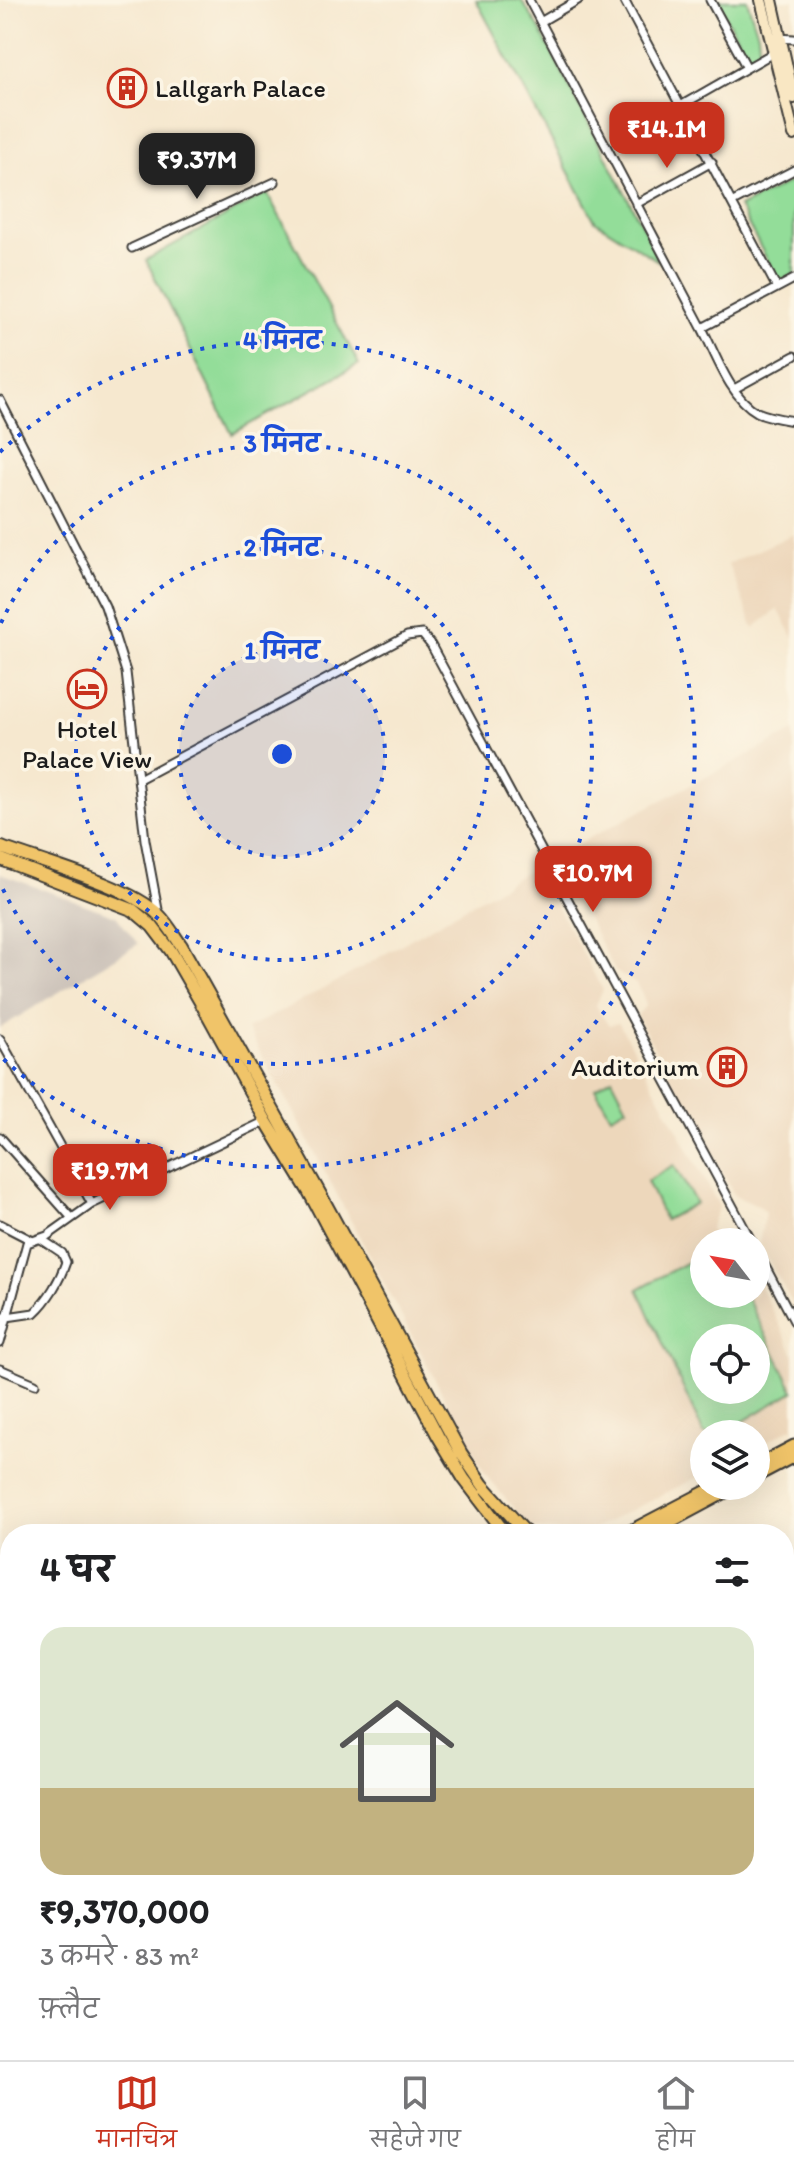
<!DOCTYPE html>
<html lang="hi">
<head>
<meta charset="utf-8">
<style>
	body { margin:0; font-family:Itim,"Playpen Sans Deva",sans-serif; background:#f2f2f2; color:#202124; height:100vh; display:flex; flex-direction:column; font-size:30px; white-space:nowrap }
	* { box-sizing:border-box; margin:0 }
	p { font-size:26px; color:#757577 }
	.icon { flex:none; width:44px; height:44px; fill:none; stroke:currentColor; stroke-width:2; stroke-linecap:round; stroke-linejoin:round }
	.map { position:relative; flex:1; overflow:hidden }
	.details { position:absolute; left:0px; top:1524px; width:794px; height:536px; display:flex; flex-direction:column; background:#fff; border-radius:32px 32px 0 0; box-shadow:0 8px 32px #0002 }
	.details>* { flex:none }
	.needle { width:52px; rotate:301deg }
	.tools { position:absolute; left:690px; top:1228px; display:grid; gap:16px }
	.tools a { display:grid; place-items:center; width:80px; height:80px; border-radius:50%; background:#fff; box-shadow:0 8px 32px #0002; font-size:40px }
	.price { position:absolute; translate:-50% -68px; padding:0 18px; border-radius:16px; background:#c8321e; color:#fff; font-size:26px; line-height:52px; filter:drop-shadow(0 2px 4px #0008) }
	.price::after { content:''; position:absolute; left:50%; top:48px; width:24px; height:18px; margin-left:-12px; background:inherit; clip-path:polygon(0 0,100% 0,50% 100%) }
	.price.selected { background:#222; color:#fff }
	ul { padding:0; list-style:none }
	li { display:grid; align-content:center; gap:16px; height:424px; padding:0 40px }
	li+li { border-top:2px solid #e0e0e0 }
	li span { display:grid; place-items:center; height:248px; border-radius:24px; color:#555 }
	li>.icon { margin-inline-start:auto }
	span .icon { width:144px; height:144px; fill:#fffc; stroke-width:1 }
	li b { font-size:34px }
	h2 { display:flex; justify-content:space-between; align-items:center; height:96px; padding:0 40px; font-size:34px }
	.tabs { display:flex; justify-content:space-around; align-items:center; height:112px; border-top:2px solid #e0e0e0; background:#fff; font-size:22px; color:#757577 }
	.tabs a { display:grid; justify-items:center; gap:4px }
	.tabs .selected { color:#c8321e }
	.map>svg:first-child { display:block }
	.built { fill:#edd7bb; fill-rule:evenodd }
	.industrial { fill:#ccc2b9 }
	.green { fill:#93dd99; stroke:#587c5a; stroke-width:2; fill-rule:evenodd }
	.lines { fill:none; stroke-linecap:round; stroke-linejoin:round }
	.street-casing { stroke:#3d3b37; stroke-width:11 }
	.secondary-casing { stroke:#3d3b37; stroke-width:14 }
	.primary-casing { stroke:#3d3b37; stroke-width:15 }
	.street { stroke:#fff; stroke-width:7 }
	.secondary { stroke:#f9e7c3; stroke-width:10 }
	.primary { stroke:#f0c469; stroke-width:11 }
	.ring { fill:none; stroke:#1d4ed8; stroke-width:4; stroke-dasharray:4 8 }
	.labels { text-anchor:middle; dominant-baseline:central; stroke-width:7; stroke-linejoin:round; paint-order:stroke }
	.poi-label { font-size:26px; fill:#1c1c1c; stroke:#fcf5e5; text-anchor:start }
	.centre { fill:#1d4ed8; stroke:#fcf5e5; stroke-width:4 }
	.ring-label { font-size:24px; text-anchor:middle; font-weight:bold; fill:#1d4ed8; stroke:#fcf5e5; stroke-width:7; stroke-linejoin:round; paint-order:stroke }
</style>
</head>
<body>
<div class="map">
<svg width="794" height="2060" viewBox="0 0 794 2060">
	<rect width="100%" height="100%" fill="#fcf5e5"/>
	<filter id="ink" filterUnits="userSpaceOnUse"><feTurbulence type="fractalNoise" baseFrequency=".0125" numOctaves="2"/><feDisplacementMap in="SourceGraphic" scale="16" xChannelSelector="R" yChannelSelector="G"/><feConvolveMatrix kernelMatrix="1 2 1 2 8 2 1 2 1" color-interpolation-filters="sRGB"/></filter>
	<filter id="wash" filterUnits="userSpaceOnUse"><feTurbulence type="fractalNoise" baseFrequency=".006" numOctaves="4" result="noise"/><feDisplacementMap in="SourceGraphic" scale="32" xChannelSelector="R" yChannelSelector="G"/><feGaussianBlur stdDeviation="1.8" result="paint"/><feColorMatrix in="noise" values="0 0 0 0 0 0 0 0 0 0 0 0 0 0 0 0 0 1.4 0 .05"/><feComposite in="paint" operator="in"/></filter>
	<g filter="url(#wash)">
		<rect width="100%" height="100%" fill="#f6e8cf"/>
		<path class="built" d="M 794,534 L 794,638 L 778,609 L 754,628 L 728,564 Z
			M 794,731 L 794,1306 L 759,1243 L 765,1213 L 761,1207 L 735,1196 L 637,1016 L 646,1005 L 642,994 L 636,984 L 615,971 L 555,856 Z
			M 535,867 L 603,990 L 596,1005 L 602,1016 L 609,1025 L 619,1023 L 719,1206 L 710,1228 L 716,1242 L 704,1242 L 704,1294 L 756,1294 L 756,1278 L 794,1354 L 794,1426 L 756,1448 L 756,1434 L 704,1434 L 704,1474 L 583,1534 L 530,1528 L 485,1474 L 288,1102 L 247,1029 L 342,979 ZM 704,1338 L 756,1338 L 756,1390 L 704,1390 Z"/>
		<path class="industrial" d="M 0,874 L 116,916 L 138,944 L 0,1028 Z"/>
		<path class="green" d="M 476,0 L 521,0 L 538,26 L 645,231 L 658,261 L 595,221 Z
			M 716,0 L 747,0 L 758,34 L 760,56 L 752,61 L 749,59 Z
			M 794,180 L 794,274 L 779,282 L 739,207 Z
			M 267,193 L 359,364 L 232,434 L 146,260 Z
			M 612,1078 L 627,1107 L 611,1116 L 595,1088 Z
			M 674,1165 L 696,1203 L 665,1220 L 647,1181 Z
			M 704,1253 L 704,1294 L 745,1294 L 794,1391 L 722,1434 L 704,1434 L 638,1289 ZM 704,1338 L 756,1338 L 756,1390 L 704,1390 Z"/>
	</g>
	<g filter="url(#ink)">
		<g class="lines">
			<g class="street-casing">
				<path id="street" d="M 529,0 L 702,328 L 794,279
					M 624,0 L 777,288
					M 710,0 L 747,68
					M 542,21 L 578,0
					M 777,38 L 794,39
					M 682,105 L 773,53
					M 733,202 L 794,170
					M 636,204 L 712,162
					M 132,248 L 275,182
					M 702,328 C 716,355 730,397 757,412 C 768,417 782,419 794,421
					M 734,389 L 794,356
					M 0,400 L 105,606 L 126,672 L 145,840 L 159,915
					M 139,779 L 407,636 L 422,634 L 431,645 L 752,1242
					M 0,1039 L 92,1204
					M 0,1137 L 70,1216
					M 0,1224 L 31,1240
					M 756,1249 L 794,1321
					M 0,1318 L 34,1313 C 48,1300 60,1280 66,1262 L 62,1253 L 41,1239
					M 0,1343 L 27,1243 L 47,1236 L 92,1204 L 266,1121
					M 0,1369 L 35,1384
					M 784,1929 L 794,1925
					M 0,1930 L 10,1936
					M 0,1975 L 10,1957
					M 0,1988 L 10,1995
					M 785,2048 L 794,2059
					M 146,2050 L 154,2060
					M 38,2060 L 39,2054
					M 183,2060 L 188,2050
					M 234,2060 L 239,2050
					M 354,2060 L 357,2050
					M 465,2060 L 489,2050
					M 758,2060 L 782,2050"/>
			</g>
			<g class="secondary-casing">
				<path id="secondary" d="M 761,0 L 794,135
					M 772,0 L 794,98
					M 784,1808 L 794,1819
					M 784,1825 L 794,1835"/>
			</g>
			<g class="primary-casing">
				<path id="primary" d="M 0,847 C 41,862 130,886 159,915 C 167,923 174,935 181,945 L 324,1201 L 461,1453 L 483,1485 L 527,1534
					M 0,859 L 133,910 L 152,926 L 171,951 L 209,1017 L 266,1121 L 309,1192 L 438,1436 L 464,1479 L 506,1534
					M 756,1466 L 794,1446
					M 756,1476 L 794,1456
					M 625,1534 L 717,1486
					M 647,1534 L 737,1486
					M 413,2060 L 416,2050
					M 423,2060 L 426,2050"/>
			</g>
			<use href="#street" class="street"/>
			<use href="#secondary" class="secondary"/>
			<use href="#primary" class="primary"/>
		</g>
	</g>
	<circle cx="282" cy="754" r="103" fill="#1d4ed8" fill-opacity=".12"/>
	<g class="ring">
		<circle cx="282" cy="754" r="103"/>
		<circle cx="282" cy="754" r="206"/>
		<path d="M1 623A310 310 0 1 1 1 885"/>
		<path d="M0 452A413 413 0 1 1 0 1056"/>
	</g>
	<defs>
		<g id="building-ring" transform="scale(2)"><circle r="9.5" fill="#fcf5e5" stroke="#c8321e" stroke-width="1.5"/><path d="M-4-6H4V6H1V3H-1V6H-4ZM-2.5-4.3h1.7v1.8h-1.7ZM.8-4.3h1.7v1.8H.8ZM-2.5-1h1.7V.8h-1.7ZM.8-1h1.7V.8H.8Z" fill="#c8321e"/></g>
		<g id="hotel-ring" transform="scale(2)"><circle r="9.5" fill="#fcf5e5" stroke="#c8321e" stroke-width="1.5"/><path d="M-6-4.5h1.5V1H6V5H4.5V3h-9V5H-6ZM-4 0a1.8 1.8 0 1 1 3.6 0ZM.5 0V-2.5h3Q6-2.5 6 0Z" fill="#c8321e"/></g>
	</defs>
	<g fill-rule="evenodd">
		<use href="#building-ring" x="127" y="88"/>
		<use href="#hotel-ring" x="87" y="689"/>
		<use href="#building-ring" x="727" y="1067"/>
	</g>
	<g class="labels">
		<g class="poi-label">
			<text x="155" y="88">Lallgarh Palace</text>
			<text x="87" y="729" text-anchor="middle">Hotel<tspan x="87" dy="30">Palace View</tspan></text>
			<text x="699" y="1067" text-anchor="end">Auditorium</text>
		</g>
	</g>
	<circle cx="282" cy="754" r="12" class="centre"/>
	<g class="ring-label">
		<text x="282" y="349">4 मिनट</text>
		<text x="282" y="452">3 मिनट</text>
		<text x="282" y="556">2 मिनट</text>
		<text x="282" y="659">1 मिनट</text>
	</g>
</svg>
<div class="tools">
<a><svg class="needle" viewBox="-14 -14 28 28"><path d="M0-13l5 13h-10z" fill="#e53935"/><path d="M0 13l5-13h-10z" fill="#757577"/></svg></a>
<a><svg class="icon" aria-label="locate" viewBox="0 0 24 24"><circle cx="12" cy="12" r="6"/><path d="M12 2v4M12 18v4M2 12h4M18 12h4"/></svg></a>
<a><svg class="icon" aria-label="layers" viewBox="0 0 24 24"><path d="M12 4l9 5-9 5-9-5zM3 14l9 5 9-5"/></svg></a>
</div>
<b class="price" style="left:667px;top:170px">₹14.1M</b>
<b class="price selected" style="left:197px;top:201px">₹9.37M</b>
<b class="price" style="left:593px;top:914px">₹10.7M</b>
<b class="price" style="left:110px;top:1212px">₹19.7M</b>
<section class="details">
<h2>4 घर<svg class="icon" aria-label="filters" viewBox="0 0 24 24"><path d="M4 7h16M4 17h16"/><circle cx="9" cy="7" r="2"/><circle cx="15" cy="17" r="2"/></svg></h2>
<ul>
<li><span style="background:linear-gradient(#dfe7d0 65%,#c2b280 0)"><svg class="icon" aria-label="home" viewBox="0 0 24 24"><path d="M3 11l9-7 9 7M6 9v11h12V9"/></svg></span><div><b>₹9,370,000</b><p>3 कमरे · 83 m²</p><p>फ़्लैट</p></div></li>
</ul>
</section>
</div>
<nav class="tabs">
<a class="selected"><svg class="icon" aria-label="map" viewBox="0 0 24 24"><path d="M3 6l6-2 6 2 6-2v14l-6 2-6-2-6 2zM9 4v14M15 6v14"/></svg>मानचित्र</a>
<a><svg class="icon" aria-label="saved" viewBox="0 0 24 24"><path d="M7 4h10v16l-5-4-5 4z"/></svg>सहेजे गए</a>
<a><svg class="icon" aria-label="home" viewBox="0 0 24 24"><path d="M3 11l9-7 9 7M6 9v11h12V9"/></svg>होम</a>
</nav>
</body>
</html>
